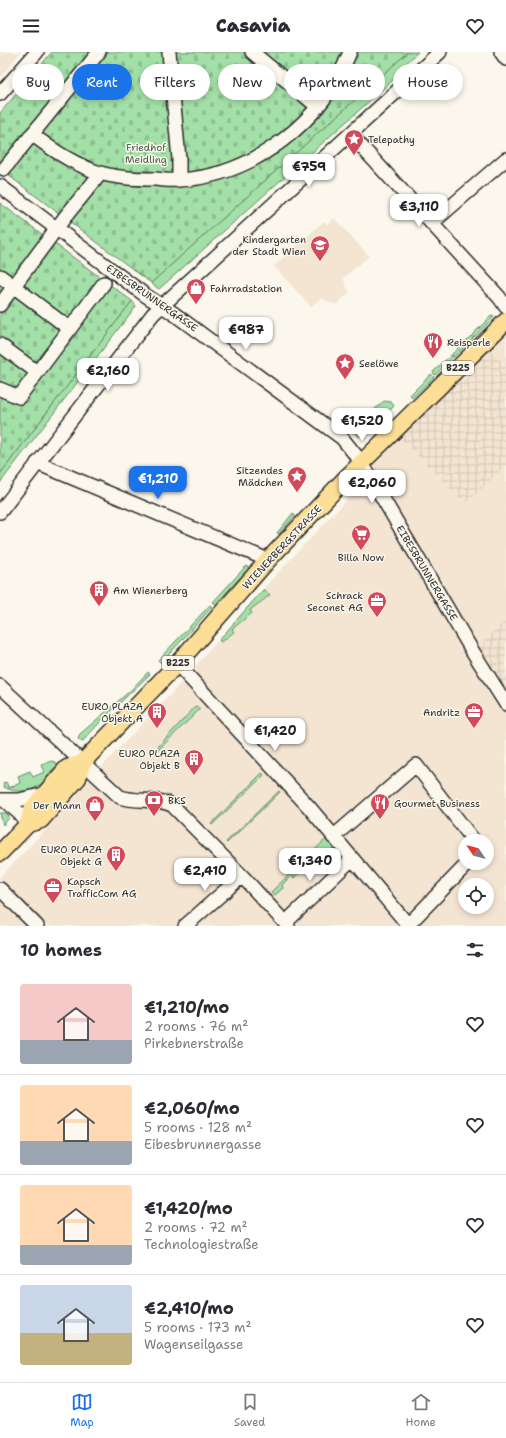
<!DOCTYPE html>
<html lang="en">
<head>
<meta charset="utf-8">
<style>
	body { margin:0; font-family:"Shantell Sans",sans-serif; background:#f7f7f7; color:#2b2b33; height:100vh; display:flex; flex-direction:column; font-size:15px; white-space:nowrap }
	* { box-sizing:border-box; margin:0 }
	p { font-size:13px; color:#7c7c81 }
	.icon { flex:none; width:22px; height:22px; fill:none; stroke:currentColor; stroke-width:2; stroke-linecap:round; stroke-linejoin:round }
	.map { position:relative; height:874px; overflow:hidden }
	.side { display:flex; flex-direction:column; background:#fff; flex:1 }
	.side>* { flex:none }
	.guide { position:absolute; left:12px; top:12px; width:482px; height:36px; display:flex; gap:8px }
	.needle { width:26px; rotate:305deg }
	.fabs { position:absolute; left:458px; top:782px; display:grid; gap:8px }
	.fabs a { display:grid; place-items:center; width:36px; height:36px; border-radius:50%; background:#fff; box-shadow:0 2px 6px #0003; font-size:20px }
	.price { position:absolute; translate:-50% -34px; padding:0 9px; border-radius:8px; background:#fff; color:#222; font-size:13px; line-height:26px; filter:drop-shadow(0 1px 2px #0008) }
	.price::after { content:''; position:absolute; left:50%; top:24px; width:12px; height:9px; margin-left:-6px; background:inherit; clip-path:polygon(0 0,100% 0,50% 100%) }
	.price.active { background:#1a73e8; color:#fff }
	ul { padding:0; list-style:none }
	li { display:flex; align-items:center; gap:12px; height:100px; padding:0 20px }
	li+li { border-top:1px solid #e1e1e2 }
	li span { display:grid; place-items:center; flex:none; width:112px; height:80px; border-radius:4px; color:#555 }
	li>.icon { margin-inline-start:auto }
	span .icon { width:48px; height:48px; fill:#fffc; stroke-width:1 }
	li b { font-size:17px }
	h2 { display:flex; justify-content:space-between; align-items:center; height:48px; padding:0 20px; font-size:17px }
	.tag { padding:0 14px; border-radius:18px; background:#fff; box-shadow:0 2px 6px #0003; font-size:14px; line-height:36px }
	.tag.active { background:#1a73e8; color:#fff }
	header { display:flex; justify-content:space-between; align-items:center; height:52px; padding:0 20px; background:#fff; font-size:18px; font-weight:800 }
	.tabs { display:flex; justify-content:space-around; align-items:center; height:56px; border-top:1px solid #e1e1e2; background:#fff; font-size:11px; color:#7c7c81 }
	.tabs a { display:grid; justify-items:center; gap:2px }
	.tabs .active { color:#1a73e8 }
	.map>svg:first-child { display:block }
	.built { fill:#f4e4d2; fill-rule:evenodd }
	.industrial { fill:url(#industrial-grid) }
	.grass { fill:#a3e0a7; stroke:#678669 }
	.cemetery { fill:url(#cemetery-stones); stroke:#678669 }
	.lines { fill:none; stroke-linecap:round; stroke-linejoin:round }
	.minor-casing { stroke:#2b2b2b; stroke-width:16 }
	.major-casing { stroke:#2b2b2b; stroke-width:19 }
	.minor { stroke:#fbf7ec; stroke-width:13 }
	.major { stroke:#fcde96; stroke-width:16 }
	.labels { text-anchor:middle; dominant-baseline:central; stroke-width:3; stroke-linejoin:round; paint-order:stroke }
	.shield { fill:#fbf7ec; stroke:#696865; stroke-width:1 }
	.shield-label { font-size:9px; font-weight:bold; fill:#2b2b2b }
	.poi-label { font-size:10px; fill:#2b2b2b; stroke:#fbf7ec; text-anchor:start }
	.park-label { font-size:10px; fill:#49584a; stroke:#fbf7ec }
	.street-label { font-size:10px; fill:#2b2b2b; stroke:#fbf7ec }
</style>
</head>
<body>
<header><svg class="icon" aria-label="menu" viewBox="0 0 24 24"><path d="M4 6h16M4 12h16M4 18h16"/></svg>Casavia<svg class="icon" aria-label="heart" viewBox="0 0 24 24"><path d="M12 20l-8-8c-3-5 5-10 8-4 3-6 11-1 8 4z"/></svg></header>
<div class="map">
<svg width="506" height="874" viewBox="0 0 506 874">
	<defs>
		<pattern id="industrial-grid" width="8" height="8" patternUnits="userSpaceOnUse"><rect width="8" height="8" fill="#f4e4d2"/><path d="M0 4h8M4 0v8" fill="none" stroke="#d1c4b4"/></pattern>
		<pattern id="cemetery-stones" width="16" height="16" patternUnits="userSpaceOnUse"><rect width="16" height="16" fill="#a3e0a7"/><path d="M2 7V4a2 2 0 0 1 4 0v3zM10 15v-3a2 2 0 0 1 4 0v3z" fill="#8cc090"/></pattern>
	</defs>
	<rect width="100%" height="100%" fill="#fbf7ec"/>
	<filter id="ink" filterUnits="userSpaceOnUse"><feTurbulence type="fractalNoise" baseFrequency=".025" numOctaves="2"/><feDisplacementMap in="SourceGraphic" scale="8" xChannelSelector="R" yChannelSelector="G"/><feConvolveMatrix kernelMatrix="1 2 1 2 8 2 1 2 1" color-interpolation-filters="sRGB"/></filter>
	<g filter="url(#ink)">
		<path class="built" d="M 0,0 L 21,0 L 0,26 Z
			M 334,166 L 369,204 L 343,226 L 349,241 L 336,253 L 321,246 L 311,255 L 274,214 L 324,169 L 327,173 Z
			M 506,272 L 506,314 L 484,292 Z
			M 393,379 L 466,452 L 506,413 L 506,567 L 473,600 L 506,652 L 506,874 L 0,874 L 0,825 L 53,770 L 108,708 L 170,643 L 272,527 L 355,439 L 362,411 ZM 465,789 L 487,789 L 487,811 L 465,811 ZM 465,833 L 487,833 L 487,855 L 465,855 Z"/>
		<path class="industrial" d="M 484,292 L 506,314 L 506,413 L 466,452 L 393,379 Z
			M 506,567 L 506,652 L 473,600 Z"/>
		<path class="grass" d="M 408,0 L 418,0 L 409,8 L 393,28 L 159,237 L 151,231 Z
			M 132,249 L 136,254 L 0,431 L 0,422 Z
			M 491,264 L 494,265 L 474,285 L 472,283 Z
			M 471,284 L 473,286 L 454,305 L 452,302 Z
			M 451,303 L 453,305 L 435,323 L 433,320 Z
			M 431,322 L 434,325 L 412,346 L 410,343 Z
			M 384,349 L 391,350 L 394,354 L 382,366 L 374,358 Z
			M 373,362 L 379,369 L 362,384 L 358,384 L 353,380 Z
			M 293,461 L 295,464 L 279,482 L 277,481 Z
			M 246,514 L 249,516 L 216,552 L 213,550 Z
			M 263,538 L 265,538 L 270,543 L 250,558 L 252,561 L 232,577 L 234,580 L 221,590 L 219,588 Z
			M 210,553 L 212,555 L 161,611 L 158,608 Z
			M 148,620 L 150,622 L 101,669 L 82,690 L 78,687 L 80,682 L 131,638 Z
			M 196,654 L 200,657 L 155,701 L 153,700 Z
			M 51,709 L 56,710 L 57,714 L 50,720 L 51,723 C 41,733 34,739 20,739 C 14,739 9,738 4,735 L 3,731 L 6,730 L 9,736 L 20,731 L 18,724 L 30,719 L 33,725 L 44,720 L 41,713 Z
			M 262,721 L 264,723 L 212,773 L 211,772 Z
			M 279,739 L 280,740 L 227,791 L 226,790 Z
			M 0,761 L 6,761 L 9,764 L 8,767 L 3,773 Z
			M 326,787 L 333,795 L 333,797 L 321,808 L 316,803 L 294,826 L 291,824 L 282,833 L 283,836 L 275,843 L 271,840 Z"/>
		<path class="cemetery" d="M 52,0 L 408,0 L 151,231 L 0,117 L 0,61 Z
			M 0,151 L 132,249 L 0,422 Z"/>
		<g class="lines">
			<g class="minor-casing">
				<path id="minor" d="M 169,0 L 179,107 L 179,128
					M 252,0 L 318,55
					M 501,0 L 506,7
					M 0,42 L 37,0
					M 32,82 C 52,98 75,113 100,121 C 117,126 137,127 155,127 C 163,128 171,129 179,128 C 254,124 323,69 350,0
					M 350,82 L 499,245 L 506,255
					M 4,117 L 99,0
					M 0,134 L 145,243 L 173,261 L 342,386 L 362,411 L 473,600 L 506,652
					M 432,171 L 506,107
					M 0,224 L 70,277
					M 0,253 L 65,165 L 101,121
					M 0,293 L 37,320
					M 0,337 L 19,345 L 104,231
					M 37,411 L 268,508
					M 0,460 L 153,262 L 440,0
					M 177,612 L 309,755 L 409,874
					M 0,634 L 120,745 C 137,751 156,745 172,753 L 242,824 L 288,874
					M 0,748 L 19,748 L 45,742
					M 5,749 L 19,761 L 28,772
					M 333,785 L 416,713 L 474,789
					M 0,837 L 37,874
					M 285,871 L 352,807
					M 408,873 L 468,811
					M 185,874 L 242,824"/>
			</g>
			<g class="major-casing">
				<path id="major" d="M 28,772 L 32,757 L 67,716 L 82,711 L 177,612 L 268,508 L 344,428 L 506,269
					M 0,801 L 28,772 L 41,768 L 78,726 L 82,711"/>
			</g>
			<use href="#minor" class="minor"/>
			<use href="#major" class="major"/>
		</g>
	</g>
	<defs>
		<g id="sight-pin" transform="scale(1)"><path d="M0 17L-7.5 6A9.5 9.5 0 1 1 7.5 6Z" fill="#d1495b" stroke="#fbf7ec"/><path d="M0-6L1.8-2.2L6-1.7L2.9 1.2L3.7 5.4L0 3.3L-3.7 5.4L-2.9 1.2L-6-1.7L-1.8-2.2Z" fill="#fff"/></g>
		<g id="school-pin" transform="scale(1)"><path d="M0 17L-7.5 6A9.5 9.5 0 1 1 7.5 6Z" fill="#d1495b" stroke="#fbf7ec"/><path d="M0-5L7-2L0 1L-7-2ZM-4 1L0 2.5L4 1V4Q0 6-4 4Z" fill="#fff"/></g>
		<g id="shop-pin" transform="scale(1)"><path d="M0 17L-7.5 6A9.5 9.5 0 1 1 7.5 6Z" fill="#d1495b" stroke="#fbf7ec"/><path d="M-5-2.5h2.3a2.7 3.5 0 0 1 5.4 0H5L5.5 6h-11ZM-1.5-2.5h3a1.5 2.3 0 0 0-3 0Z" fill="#fff"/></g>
		<g id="restaurant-pin" transform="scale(1)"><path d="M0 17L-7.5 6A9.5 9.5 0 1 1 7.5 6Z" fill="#d1495b" stroke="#fbf7ec"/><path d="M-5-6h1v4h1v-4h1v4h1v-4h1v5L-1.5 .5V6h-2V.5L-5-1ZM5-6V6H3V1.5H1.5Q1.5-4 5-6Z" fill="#fff"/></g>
		<g id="supermarket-pin" transform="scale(1)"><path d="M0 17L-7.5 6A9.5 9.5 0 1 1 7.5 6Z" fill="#d1495b" stroke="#fbf7ec"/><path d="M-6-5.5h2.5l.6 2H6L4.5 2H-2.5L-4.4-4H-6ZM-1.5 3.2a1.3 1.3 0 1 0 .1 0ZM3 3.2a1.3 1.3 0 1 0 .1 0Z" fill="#fff"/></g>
		<g id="building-pin" transform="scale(1)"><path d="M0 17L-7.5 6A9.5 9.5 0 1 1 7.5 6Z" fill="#d1495b" stroke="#fbf7ec"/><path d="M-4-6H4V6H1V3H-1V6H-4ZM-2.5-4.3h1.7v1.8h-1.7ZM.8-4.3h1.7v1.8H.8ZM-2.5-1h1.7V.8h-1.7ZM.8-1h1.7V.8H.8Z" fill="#fff"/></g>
		<g id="office-pin" transform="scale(1)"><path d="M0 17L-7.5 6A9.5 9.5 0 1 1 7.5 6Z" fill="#d1495b" stroke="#fbf7ec"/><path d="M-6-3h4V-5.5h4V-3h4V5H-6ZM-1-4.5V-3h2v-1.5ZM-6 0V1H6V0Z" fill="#fff"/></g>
		<g id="bank-pin" transform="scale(1)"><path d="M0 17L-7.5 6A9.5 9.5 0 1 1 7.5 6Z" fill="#d1495b" stroke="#fbf7ec"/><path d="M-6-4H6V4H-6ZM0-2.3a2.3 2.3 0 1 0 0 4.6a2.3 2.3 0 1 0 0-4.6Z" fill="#fff"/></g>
	</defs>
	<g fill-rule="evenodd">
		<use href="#sight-pin" x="354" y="87"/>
		<use href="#school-pin" x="320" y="193"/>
		<use href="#shop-pin" x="196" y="236"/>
		<use href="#restaurant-pin" x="433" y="290"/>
		<use href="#sight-pin" x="345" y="311"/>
		<use href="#sight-pin" x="297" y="424"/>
		<use href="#supermarket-pin" x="361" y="482"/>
		<use href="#building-pin" x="99" y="538"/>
		<use href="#office-pin" x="377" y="549"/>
		<use href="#building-pin" x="157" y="660"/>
		<use href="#office-pin" x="474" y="660"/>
		<use href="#building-pin" x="194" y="707"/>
		<use href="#bank-pin" x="154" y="748"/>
		<use href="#restaurant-pin" x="380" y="751"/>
		<use href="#shop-pin" x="95" y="753"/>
		<use href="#building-pin" x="116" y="803"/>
		<use href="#office-pin" x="53" y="835"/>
	</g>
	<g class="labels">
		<g class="shield">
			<rect x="442" y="309" width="32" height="14" rx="3"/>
			<rect x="162" y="604" width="32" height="14" rx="3"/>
		</g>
		<g class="shield-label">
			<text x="458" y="316">B225</text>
			<text x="178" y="611">B225</text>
		</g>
		<g class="poi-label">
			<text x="368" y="87">Telepathy</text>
			<text x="306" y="187" text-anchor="end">Kindergarten<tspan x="306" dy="12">der Stadt Wien</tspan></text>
			<text x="210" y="236">Fahrradstation</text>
			<text x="447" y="290">Reisperle</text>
			<text x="359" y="311">Seelöwe</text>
			<text x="283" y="418" text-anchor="end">Sitzendes<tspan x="283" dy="12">Mädchen</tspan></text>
			<text x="361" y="505" text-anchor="middle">Billa Now</text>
			<text x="113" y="538">Am Wienerberg</text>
			<text x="363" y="543" text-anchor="end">Schrack<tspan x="363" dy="12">Seconet AG</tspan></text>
			<text x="143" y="654" text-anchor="end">EURO PLAZA<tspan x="143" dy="12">Objekt A</tspan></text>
			<text x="460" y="660" text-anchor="end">Andritz</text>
			<text x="180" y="701" text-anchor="end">EURO PLAZA<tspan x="180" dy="12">Objekt B</tspan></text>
			<text x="168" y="748">BKS</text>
			<text x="394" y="751">Gourmet Business</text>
			<text x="81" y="753" text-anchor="end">Der Mann</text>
			<text x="102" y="797" text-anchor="end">EURO PLAZA<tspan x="102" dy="12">Objekt G</tspan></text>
			<text x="67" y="829">Kapsch<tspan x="67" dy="12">TrafficCom AG</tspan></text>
		</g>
		<g class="park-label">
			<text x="146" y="95">Friedhof<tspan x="146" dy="12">Meidling</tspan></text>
		</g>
		<g class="street-label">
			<text transform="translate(152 246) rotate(35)">EIBESBRUNNERGASSE</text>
			<text transform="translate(282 495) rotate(-47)">WIENERBERGSTRASSE</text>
			<text transform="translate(427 521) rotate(59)">EIBESBRUNNERGASSE</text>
		</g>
	</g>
</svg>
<div class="fabs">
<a><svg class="needle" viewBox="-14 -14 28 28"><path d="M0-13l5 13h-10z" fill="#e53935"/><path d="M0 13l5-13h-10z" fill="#7c7c81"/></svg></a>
<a><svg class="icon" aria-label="locate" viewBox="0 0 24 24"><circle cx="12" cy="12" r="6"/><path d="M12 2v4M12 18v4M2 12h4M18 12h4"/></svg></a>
</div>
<b class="price" style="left:309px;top:136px">€759</b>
<b class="price" style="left:419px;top:176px">€3,110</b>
<b class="price" style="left:246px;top:299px">€987</b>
<b class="price" style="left:108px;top:340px">€2,160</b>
<b class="price" style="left:362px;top:390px">€1,520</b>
<b class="price active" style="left:158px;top:448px">€1,210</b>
<b class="price" style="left:372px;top:452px">€2,060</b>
<b class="price" style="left:275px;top:700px">€1,420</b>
<b class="price" style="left:310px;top:830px">€1,340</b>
<b class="price" style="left:205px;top:840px">€2,410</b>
<div class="guide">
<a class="tag">Buy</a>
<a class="tag active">Rent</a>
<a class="tag">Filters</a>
<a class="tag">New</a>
<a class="tag">Apartment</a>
<a class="tag">House</a>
</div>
</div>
<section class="side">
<h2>10 homes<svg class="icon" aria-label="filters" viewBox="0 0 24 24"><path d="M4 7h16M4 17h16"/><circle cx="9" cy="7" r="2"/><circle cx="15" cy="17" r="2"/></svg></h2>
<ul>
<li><span style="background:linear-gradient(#f6c9c9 70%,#9aa5b1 0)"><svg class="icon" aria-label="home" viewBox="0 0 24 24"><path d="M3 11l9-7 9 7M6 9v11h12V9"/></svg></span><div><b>€1,210/mo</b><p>2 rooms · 76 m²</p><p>Pirkebnerstraße</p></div><svg class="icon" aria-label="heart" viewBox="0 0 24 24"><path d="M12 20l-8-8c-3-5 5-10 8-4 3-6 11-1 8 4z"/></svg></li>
<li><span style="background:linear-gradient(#ffd9b3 70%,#9aa5b1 0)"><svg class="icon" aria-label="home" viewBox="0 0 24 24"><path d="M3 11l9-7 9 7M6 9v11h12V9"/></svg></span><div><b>€2,060/mo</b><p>5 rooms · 128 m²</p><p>Eibesbrunnergasse</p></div><svg class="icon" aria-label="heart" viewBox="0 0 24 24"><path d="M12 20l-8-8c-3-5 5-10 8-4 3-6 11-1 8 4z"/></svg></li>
<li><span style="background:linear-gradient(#ffd9b3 75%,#9aa5b1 0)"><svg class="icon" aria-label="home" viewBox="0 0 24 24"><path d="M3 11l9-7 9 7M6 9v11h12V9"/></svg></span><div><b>€1,420/mo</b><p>2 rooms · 72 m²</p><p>Technologiestraße</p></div><svg class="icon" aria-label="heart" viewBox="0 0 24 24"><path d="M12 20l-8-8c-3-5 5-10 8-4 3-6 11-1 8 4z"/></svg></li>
<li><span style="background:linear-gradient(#c9d6e8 60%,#c2b280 0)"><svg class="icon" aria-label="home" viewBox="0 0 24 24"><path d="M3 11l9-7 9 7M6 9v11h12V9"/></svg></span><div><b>€2,410/mo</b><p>5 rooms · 173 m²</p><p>Wagenseilgasse</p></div><svg class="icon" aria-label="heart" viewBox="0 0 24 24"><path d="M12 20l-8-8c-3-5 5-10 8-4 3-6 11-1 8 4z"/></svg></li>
</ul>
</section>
<nav class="tabs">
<a class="active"><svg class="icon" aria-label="map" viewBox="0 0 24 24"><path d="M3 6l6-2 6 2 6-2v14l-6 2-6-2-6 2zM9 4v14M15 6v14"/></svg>Map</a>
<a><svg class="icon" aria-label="saved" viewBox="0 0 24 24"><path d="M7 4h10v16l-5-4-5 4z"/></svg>Saved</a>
<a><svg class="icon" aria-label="home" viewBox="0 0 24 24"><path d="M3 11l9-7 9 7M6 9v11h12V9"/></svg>Home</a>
</nav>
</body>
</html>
